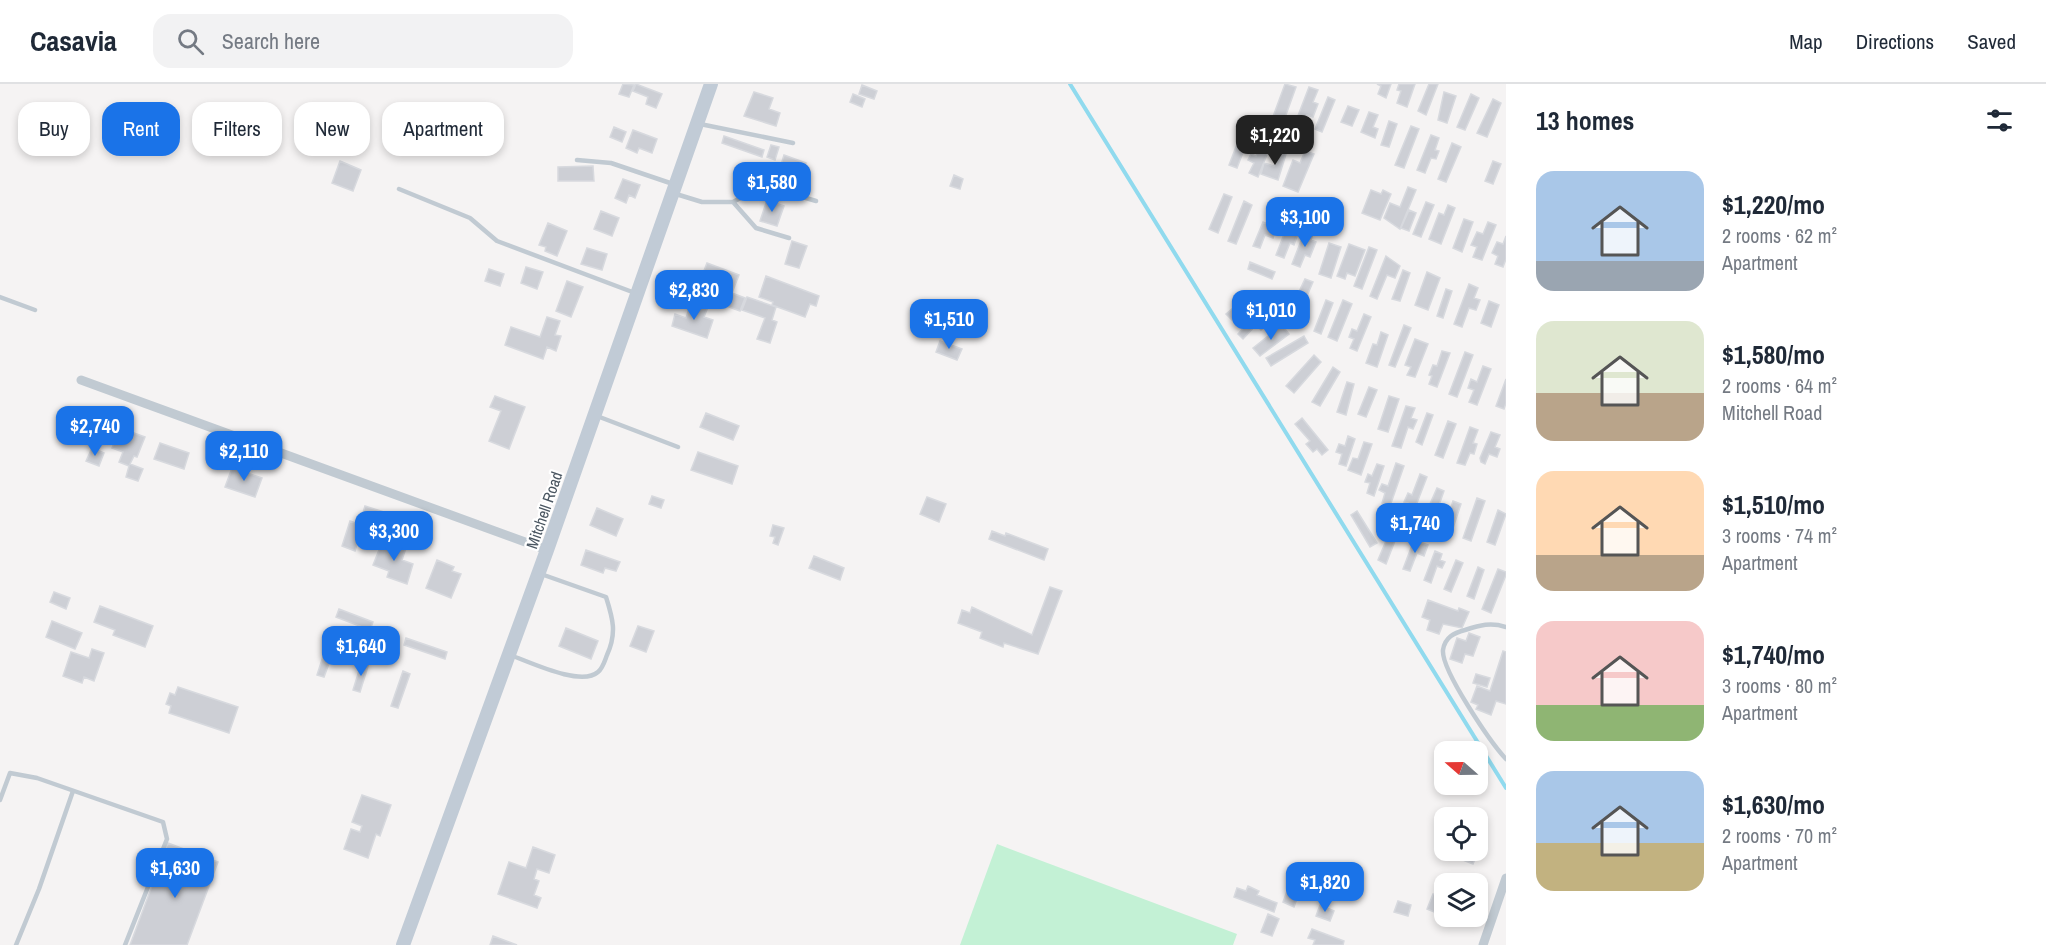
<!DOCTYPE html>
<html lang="en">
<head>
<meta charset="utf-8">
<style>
	body { margin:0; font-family:"Archivo Narrow",sans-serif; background:#f2f2f3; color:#1f2937; height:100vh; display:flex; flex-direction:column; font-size:22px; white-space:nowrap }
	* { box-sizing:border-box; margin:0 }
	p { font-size:20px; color:#747a83 }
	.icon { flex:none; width:33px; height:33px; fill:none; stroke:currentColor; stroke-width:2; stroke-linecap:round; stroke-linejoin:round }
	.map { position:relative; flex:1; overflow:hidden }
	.details { display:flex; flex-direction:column; background:#fff; width:540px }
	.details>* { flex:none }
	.hud { position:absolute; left:18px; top:18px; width:570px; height:54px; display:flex; gap:12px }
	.needle { width:39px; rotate:290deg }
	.fabs { position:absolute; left:1434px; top:657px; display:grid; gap:12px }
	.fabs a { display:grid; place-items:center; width:54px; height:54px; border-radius:12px; background:#fff; box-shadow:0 3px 9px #0003; font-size:30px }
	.price { position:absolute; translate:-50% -51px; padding:0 14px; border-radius:12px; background:#1a73e8; color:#fff; font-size:20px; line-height:39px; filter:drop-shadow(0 2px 3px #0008) }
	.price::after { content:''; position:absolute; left:50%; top:36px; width:18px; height:14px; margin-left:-9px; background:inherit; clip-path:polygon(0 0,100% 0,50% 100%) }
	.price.selected { background:#222; color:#fff }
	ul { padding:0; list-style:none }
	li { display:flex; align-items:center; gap:18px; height:150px; padding:0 30px }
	li span { display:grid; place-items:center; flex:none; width:168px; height:120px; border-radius:18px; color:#555 }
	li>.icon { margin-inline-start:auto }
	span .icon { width:72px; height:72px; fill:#fffc; stroke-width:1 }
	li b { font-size:26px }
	h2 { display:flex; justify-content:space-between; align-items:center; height:72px; padding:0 30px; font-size:26px }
	.chip { padding:0 21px; border-radius:18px; background:#fff; box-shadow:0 3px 9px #0003; font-size:21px; line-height:54px }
	.chip.selected { background:#1a73e8; color:#fff }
	header { display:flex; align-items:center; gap:36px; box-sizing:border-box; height:84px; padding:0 30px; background:#fff; border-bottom:2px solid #e0e1e3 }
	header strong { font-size:28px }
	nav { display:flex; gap:33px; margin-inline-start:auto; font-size:21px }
	.search { width:420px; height:54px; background:#f2f2f3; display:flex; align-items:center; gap:15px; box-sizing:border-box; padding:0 21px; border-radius:18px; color:#747a83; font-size:22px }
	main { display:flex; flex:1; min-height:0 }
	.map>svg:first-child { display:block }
	.green { fill:#c3f1d5 }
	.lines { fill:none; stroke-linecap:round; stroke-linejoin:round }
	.stream { stroke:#90daee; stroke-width:4 }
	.building { fill:#cdcfd5; stroke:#d7d9de; stroke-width:1.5 }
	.lane { stroke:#c1cad2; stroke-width:4.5 }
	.street { stroke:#c1cad2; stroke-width:9 }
	.secondary { stroke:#c1cbd6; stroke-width:14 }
	.labels { text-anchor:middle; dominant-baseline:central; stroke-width:4.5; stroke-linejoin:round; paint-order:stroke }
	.street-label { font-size:16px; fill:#4a5661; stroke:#fff }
</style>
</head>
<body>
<header>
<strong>Casavia</strong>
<div class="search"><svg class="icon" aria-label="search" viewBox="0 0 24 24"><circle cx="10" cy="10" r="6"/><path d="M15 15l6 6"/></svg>Search here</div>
<nav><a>Map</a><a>Directions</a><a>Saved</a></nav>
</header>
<main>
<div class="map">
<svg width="1506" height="861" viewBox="0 0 1506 861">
	<rect width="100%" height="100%" fill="#f5f3f3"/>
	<path class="green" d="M 997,760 L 1237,850 L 1233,861 L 960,861 Z"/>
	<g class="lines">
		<path class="stream" d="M 1070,0 L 1506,704"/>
	</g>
	<path class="building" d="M 623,0 L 634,1 L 629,13 L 619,10 Z
		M 636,0 L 662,10 L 656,24 L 646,20 L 648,13 L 633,7 Z
		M 1285,0 L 1296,3 L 1282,42 L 1271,38 Z
		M 1377,0 L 1391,0 L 1386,14 L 1378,10 L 1381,2 Z
		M 1399,0 L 1415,0 L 1407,23 L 1397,19 L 1401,7 L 1397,6 Z
		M 1429,0 L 1438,0 L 1426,31 L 1418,27 Z
		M 862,1 L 877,7 L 874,15 L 859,10 Z
		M 1309,3 L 1318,6 L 1313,18 L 1318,20 L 1313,33 L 1307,31 L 1301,45 L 1294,42 Z
		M 754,8 L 773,14 L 769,25 L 780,29 L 776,42 L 744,32 Z
		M 1444,8 L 1456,12 L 1447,39 L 1438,36 Z
		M 853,10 L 865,15 L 862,23 L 850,18 Z
		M 1471,10 L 1479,14 L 1465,46 L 1457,43 Z
		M 1328,13 L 1335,16 L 1322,48 L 1315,45 Z
		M 1493,15 L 1501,19 L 1487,53 L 1477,49 Z
		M 1348,22 L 1359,26 L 1352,42 L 1341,38 Z
		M 1369,28 L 1378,31 L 1373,43 L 1378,45 L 1375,54 L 1361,48 Z
		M 1389,37 L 1397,40 L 1389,63 L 1381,61 Z
		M 1244,42 L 1252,45 L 1237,84 L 1229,81 Z
		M 1411,42 L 1419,45 L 1404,84 L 1395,81 Z
		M 614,43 L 626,48 L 622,58 L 610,53 Z
		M 633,46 L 657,55 L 652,69 L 639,64 L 637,69 L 626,64 Z
		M 1431,51 L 1439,54 L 1435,66 L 1439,67 L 1436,75 L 1431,74 L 1425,89 L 1417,86 Z
		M 724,52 L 764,66 L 762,73 L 722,59 Z
		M 1263,54 L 1272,58 L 1258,93 L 1249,89 L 1254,79 L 1248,76 L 1251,70 L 1256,72 Z
		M 1452,59 L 1461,63 L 1446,98 L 1438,95 Z
		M 771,61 L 779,63 L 775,76 L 767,73 Z
		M 1280,65 L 1287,67 L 1278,96 L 1261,90 L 1264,79 L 1274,82 Z
		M 1305,67 L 1314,70 L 1298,108 L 1283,102 L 1293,76 L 1300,79 Z
		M 784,71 L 806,79 L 803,88 L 781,81 Z
		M 340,77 L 361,86 L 353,107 L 332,99 Z
		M 1493,77 L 1501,80 L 1493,100 L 1485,97 Z
		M 593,82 L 594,97 L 558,97 L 558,83 Z
		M 954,91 L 963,95 L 960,105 L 950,102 Z
		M 623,95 L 640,101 L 635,114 L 629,111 L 626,119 L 615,114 Z
		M 1408,103 L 1416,106 L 1400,145 L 1384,134 L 1390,119 L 1400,123 Z
		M 1371,106 L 1381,110 L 1383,106 L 1391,110 L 1380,136 L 1362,129 Z
		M 1224,110 L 1232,113 L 1218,149 L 1209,145 Z
		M 767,116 L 784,122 L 777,142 L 760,137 Z
		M 1244,117 L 1252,121 L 1236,160 L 1228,157 Z
		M 1426,118 L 1434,121 L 1421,153 L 1413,150 Z
		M 1448,121 L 1455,124 L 1441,160 L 1429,155 L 1439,129 L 1444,131 Z
		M 1409,126 L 1416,129 L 1409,147 L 1401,144 Z
		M 601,127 L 619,134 L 612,152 L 594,145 Z
		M 1464,135 L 1473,138 L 1462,168 L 1453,164 Z
		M 1263,138 L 1276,144 L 1273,154 L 1265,151 L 1260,164 L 1253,162 Z
		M 1488,138 L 1496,141 L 1482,176 L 1473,173 L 1477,163 L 1471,161 L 1477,148 L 1483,150 Z
		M 548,139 L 567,147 L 557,172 L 545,167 L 546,163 L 539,161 Z
		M 1288,140 L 1300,144 L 1294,161 L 1290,159 L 1284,174 L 1276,171 Z
		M 1306,144 L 1314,147 L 1311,156 L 1316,158 L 1310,173 L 1305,171 L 1300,183 L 1292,180 Z
		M 1506,152 L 1506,175 L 1503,183 L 1495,180 L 1498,172 L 1492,169 L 1497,158 L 1503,160 Z
		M 792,157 L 807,162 L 799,184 L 785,180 Z
		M 1329,159 L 1341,163 L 1331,194 L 1319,190 Z
		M 1349,160 L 1365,166 L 1355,192 L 1347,189 L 1345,195 L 1337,192 Z
		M 1369,163 L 1377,166 L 1362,205 L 1354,202 Z
		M 587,164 L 607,170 L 602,186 L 581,180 Z
		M 1386,172 L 1400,182 L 1395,194 L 1387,191 L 1377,215 L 1370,212 Z
		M 1250,178 L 1275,188 L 1272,195 L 1248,185 Z
		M 707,179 L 739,191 L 732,209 L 745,214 L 740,227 L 718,219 L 722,208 L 699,199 Z
		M 526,183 L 543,188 L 537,205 L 521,199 Z
		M 489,185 L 504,190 L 500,202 L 485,197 Z
		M 1403,186 L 1410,189 L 1400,217 L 1392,215 Z
		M 1427,188 L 1440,194 L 1428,226 L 1415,221 Z
		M 766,192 L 819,212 L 816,222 L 810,220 L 805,233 L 772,221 L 773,218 L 759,213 Z
		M 1305,195 L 1313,198 L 1298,233 L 1289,229 Z
		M 567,197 L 583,203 L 571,233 L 556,227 Z
		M 1469,200 L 1478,204 L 1474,214 L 1480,216 L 1476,226 L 1469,224 L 1462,243 L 1454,240 Z
		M 1446,205 L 1452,207 L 1443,234 L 1437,232 Z
		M 1252,208 L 1258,215 L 1232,236 L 1226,230 Z
		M 747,213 L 776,223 L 772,236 L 777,238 L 770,259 L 757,255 L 765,234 L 742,226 Z
		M 1326,216 L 1333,219 L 1321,250 L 1314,247 Z
		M 1343,216 L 1352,220 L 1337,257 L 1328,253 Z
		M 1489,217 L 1499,221 L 1491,243 L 1481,239 Z
		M 691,218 L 708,223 L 704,233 L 713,236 L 707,254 L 672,242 L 675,230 L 686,234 Z
		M 1267,219 L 1274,227 L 1266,236 L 1269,239 L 1261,246 L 1256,241 L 1243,255 L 1238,250 Z
		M 1364,230 L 1371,233 L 1357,267 L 1350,264 L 1354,255 L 1349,253 L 1352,245 L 1357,247 Z
		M 547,233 L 560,237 L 555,251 L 561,252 L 556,267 L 547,263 L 543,275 L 505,261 L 511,243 L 540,253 Z
		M 1282,241 L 1289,250 L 1260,272 L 1253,264 Z
		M 1404,241 L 1411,244 L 1395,283 L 1389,281 Z
		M 1381,248 L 1388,251 L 1377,283 L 1366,279 L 1373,260 L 1377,261 Z
		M 1304,252 L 1308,259 L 1271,282 L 1266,274 Z
		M 1415,255 L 1428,260 L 1415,293 L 1407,291 L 1411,283 L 1405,281 Z
		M 940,257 L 962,265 L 957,276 L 936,268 Z
		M 1442,267 L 1450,269 L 1437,303 L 1429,300 L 1432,292 L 1429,291 L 1433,281 L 1437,282 Z
		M 1465,268 L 1473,271 L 1457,313 L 1449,310 Z
		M 1314,271 L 1321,278 L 1294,309 L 1286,302 Z
		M 1483,282 L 1491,285 L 1477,321 L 1469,318 L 1474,306 L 1468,304 L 1471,295 L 1477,298 Z
		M 1333,283 L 1340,288 L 1320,322 L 1312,318 Z
		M 1506,295 L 1506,319 L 1504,325 L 1496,322 Z
		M 1347,298 L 1354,300 L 1346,331 L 1337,328 Z
		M 1369,303 L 1377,306 L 1366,333 L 1358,330 Z
		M 495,312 L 525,323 L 509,365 L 489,357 L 501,327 L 490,323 Z
		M 1389,312 L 1399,315 L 1388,348 L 1378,345 Z
		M 1406,322 L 1415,324 L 1411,334 L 1417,336 L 1413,345 L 1408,343 L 1401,364 L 1392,362 Z
		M 706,329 L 739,342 L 733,356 L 700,343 Z
		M 1427,329 L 1433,331 L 1422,361 L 1416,358 Z
		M 79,331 L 102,340 L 95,358 L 71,349 Z
		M 1302,334 L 1328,366 L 1322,371 L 1317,365 L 1313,368 L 1306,360 L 1310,357 L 1295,340 Z
		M 1448,337 L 1456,340 L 1443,374 L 1435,371 Z
		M 1470,343 L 1478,346 L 1473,359 L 1477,360 L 1474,370 L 1470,369 L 1465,381 L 1457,379 Z
		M 120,344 L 145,353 L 137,373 L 134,372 L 130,380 L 143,385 L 138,397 L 126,393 L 129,382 L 119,378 L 123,368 L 112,364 Z
		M 1491,348 L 1500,351 L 1495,363 L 1500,365 L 1497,373 L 1489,370 L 1485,380 L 1481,378 L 1480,374 Z
		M 1348,352 L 1355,355 L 1346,382 L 1339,380 L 1342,370 L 1336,368 L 1339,360 L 1345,362 Z
		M 1364,358 L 1372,360 L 1361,391 L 1348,386 L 1353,374 L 1358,375 Z
		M 160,359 L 189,369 L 184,385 L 154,375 Z
		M 92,364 L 104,369 L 99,382 L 86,377 Z
		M 698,368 L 738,382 L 732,400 L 691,386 Z
		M 1396,379 L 1404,382 L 1390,422 L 1382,419 L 1385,409 L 1379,406 L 1382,400 L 1388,402 Z
		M 1377,380 L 1384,382 L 1374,412 L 1367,409 L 1370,399 L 1365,398 L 1368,390 L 1372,392 Z
		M 232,384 L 262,394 L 255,413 L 225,403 Z
		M 1420,390 L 1427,393 L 1412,432 L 1404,429 L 1408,419 L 1404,418 L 1408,409 L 1412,411 Z
		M 1437,404 L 1444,407 L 1432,441 L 1422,438 Z
		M 652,412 L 664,416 L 661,424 L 649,420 Z
		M 927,413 L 946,420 L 939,438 L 920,430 Z
		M 1477,414 L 1485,417 L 1471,457 L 1463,454 Z
		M 1453,417 L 1461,420 L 1451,450 L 1443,447 Z
		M 365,422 L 384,428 L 379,441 L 361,435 Z
		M 597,424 L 623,435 L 616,452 L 590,441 Z
		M 1498,426 L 1506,430 L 1495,461 L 1487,458 Z
		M 1357,427 L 1377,459 L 1370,463 L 1351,431 Z
		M 350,437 L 378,447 L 372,462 L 358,457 L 355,467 L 342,462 Z
		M 773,441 L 784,444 L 778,461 L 773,459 L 775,453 L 770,452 Z
		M 1391,445 L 1398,449 L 1386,480 L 1378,476 Z
		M 992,447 L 1005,452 L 1006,449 L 1048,465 L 1044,476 L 989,455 Z
		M 383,456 L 406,464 L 402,476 L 413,480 L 407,500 L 387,493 L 389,487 L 373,481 Z
		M 1414,456 L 1428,461 L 1424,472 L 1417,469 L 1410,487 L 1403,485 Z
		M 586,466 L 620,478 L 616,487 L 605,484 L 603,489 L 581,481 Z
		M 1435,467 L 1442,470 L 1440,476 L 1445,478 L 1442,484 L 1437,482 L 1431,499 L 1424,496 Z
		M 814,472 L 844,484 L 840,496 L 809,484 Z
		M 437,476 L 454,483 L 452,487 L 461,490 L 451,514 L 426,504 Z
		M 1456,476 L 1463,479 L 1451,508 L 1444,505 Z
		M 1478,483 L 1484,486 L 1474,515 L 1467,512 Z
		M 1498,485 L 1506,488 L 1506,491 L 1491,529 L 1482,525 Z
		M 1050,503 L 1062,507 L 1038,570 L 1004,559 L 1003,563 L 980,554 L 982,548 L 958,539 L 962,526 L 970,529 L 972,523 L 1032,551 Z
		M 54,508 L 70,514 L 66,525 L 50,518 Z
		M 1428,516 L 1458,527 L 1459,524 L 1469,528 L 1462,544 L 1443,540 L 1439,550 L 1427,546 L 1430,536 L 1422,533 Z
		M 100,522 L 153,542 L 145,563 L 113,551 L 115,546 L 94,538 Z
		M 339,525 L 373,538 L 370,546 L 336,533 Z
		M 52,537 L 82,549 L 75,565 L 46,553 Z
		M 638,542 L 654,547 L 646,568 L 630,562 Z
		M 566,544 L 598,557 L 591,575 L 559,562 Z
		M 1469,549 L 1480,553 L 1473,572 L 1465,570 L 1462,579 L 1450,575 L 1457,554 L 1466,557 Z
		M 406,554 L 447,568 L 445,575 L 404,561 Z
		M 326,563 L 334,566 L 324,593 L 317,591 Z
		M 92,565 L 104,569 L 94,597 L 84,593 L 82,599 L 63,592 L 71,568 L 89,574 Z
		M 1503,567 L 1506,568 L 1506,620 L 1496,617 L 1491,631 L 1476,625 L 1478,621 L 1471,618 L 1477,602 L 1490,607 Z
		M 362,577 L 369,579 L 360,608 L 353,606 Z
		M 403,587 L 410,590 L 398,624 L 391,622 Z
		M 1476,590 L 1490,594 L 1487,603 L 1473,599 Z
		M 178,603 L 238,623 L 229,649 L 169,629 L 171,622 L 166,620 L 170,609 L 175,611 Z
		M 362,711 L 391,721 L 380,752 L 376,750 L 368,774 L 344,765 L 351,745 L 360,748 L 362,742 L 352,738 Z
		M 168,759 L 218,778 L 187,861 L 130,861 Z
		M 1478,761 L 1480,762 L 1473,780 L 1450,771 L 1451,766 L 1478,766 Z
		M 533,763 L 555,771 L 549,789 L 537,785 L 534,795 L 539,797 L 534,811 L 541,814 L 537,824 L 498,810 L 509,778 L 526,784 Z
		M 1248,802 L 1259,807 L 1257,811 L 1277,819 L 1274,828 L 1234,813 L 1237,804 L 1246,807 Z
		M 1287,807 L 1298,812 L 1294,823 L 1283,818 Z
		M 1433,810 L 1444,814 L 1444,832 L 1427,825 Z
		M 1398,817 L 1411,821 L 1408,832 L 1394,828 Z
		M 1320,821 L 1334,827 L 1330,837 L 1316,832 Z
		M 1268,830 L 1279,835 L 1272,852 L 1261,848 Z
		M 1312,845 L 1344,857 L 1343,861 L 1313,861 L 1315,856 L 1308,854 Z
		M 493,852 L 517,861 L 490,861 Z"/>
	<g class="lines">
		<path class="lane" d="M 700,40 L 793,59
			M 577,76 L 611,79 L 673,100
			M 399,105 L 470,134 L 497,157 L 635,209
			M 676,110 L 702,118 L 733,118 L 756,144 L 789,154
			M 733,118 L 759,104 L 773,104 L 816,117
			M 0,213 L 35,226
			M 597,332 L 678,363
			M 1506,543 C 1491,538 1480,541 1465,546 C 1454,549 1445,553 1443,566 C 1441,586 1491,659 1506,675
			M 510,571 C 530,578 581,603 598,588 C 603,584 605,576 607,571 C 617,549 613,535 606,513 L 541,490
			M 0,716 L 10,689 L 37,694 L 163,738 L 167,755 L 125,861
			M 16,861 L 39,805 L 73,707"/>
		<path class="street" d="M 81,296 L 547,466
			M 1483,861 L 1506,794"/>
		<path class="secondary" d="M 403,861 L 547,466 L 711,0"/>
	</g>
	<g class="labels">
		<g class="street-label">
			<text transform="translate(544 426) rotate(-71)">Mitchell Road</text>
		</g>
	</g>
</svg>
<div class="fabs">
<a><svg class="needle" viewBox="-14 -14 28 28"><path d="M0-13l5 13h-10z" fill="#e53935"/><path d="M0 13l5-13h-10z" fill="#747a83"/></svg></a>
<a><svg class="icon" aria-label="locate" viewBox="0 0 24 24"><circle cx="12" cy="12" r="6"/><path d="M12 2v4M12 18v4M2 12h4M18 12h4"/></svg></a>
<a><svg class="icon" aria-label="layers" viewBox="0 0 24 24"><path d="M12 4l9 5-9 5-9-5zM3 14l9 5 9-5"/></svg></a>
</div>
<b class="price selected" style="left:1275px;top:82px">$1,220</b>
<b class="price" style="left:772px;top:129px">$1,580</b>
<b class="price" style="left:1305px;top:164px">$3,100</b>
<b class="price" style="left:694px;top:237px">$2,830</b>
<b class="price" style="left:1271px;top:257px">$1,010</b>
<b class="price" style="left:949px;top:266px">$1,510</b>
<b class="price" style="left:95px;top:373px">$2,740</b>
<b class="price" style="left:244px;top:398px">$2,110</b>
<b class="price" style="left:1415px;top:470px">$1,740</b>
<b class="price" style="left:394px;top:478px">$3,300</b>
<b class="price" style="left:361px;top:593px">$1,640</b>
<b class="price" style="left:175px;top:815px">$1,630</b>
<b class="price" style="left:1325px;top:829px">$1,820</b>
<div class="hud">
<a class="chip">Buy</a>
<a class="chip selected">Rent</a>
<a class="chip">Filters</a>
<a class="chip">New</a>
<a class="chip">Apartment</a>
</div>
</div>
<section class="details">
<h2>13 homes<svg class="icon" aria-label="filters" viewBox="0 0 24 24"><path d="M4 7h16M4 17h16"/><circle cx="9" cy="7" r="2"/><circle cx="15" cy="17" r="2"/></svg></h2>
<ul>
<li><span style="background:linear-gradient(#a9c7e8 75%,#9aa5b1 0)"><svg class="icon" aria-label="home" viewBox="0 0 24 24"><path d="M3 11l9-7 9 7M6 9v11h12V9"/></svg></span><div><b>$1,220/mo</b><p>2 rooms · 62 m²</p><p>Apartment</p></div></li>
<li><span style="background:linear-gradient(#dfe7d0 60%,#b9a48a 0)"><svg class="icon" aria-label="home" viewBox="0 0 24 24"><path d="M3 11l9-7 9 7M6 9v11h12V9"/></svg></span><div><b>$1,580/mo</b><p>2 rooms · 64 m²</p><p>Mitchell Road</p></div></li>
<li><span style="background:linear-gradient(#ffd9b3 70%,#b9a48a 0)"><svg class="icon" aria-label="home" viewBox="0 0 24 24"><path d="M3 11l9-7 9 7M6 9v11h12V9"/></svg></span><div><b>$1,510/mo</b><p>3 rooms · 74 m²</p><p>Apartment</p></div></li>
<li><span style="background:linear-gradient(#f6c9c9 70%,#8fb573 0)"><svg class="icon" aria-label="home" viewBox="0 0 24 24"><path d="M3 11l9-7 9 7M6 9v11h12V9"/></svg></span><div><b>$1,740/mo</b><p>3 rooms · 80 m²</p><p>Apartment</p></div></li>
<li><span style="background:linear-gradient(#a9c7e8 60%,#c2b280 0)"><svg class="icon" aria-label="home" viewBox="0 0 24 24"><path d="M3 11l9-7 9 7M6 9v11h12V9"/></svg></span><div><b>$1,630/mo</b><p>2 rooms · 70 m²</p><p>Apartment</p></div></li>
</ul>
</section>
</main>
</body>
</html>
